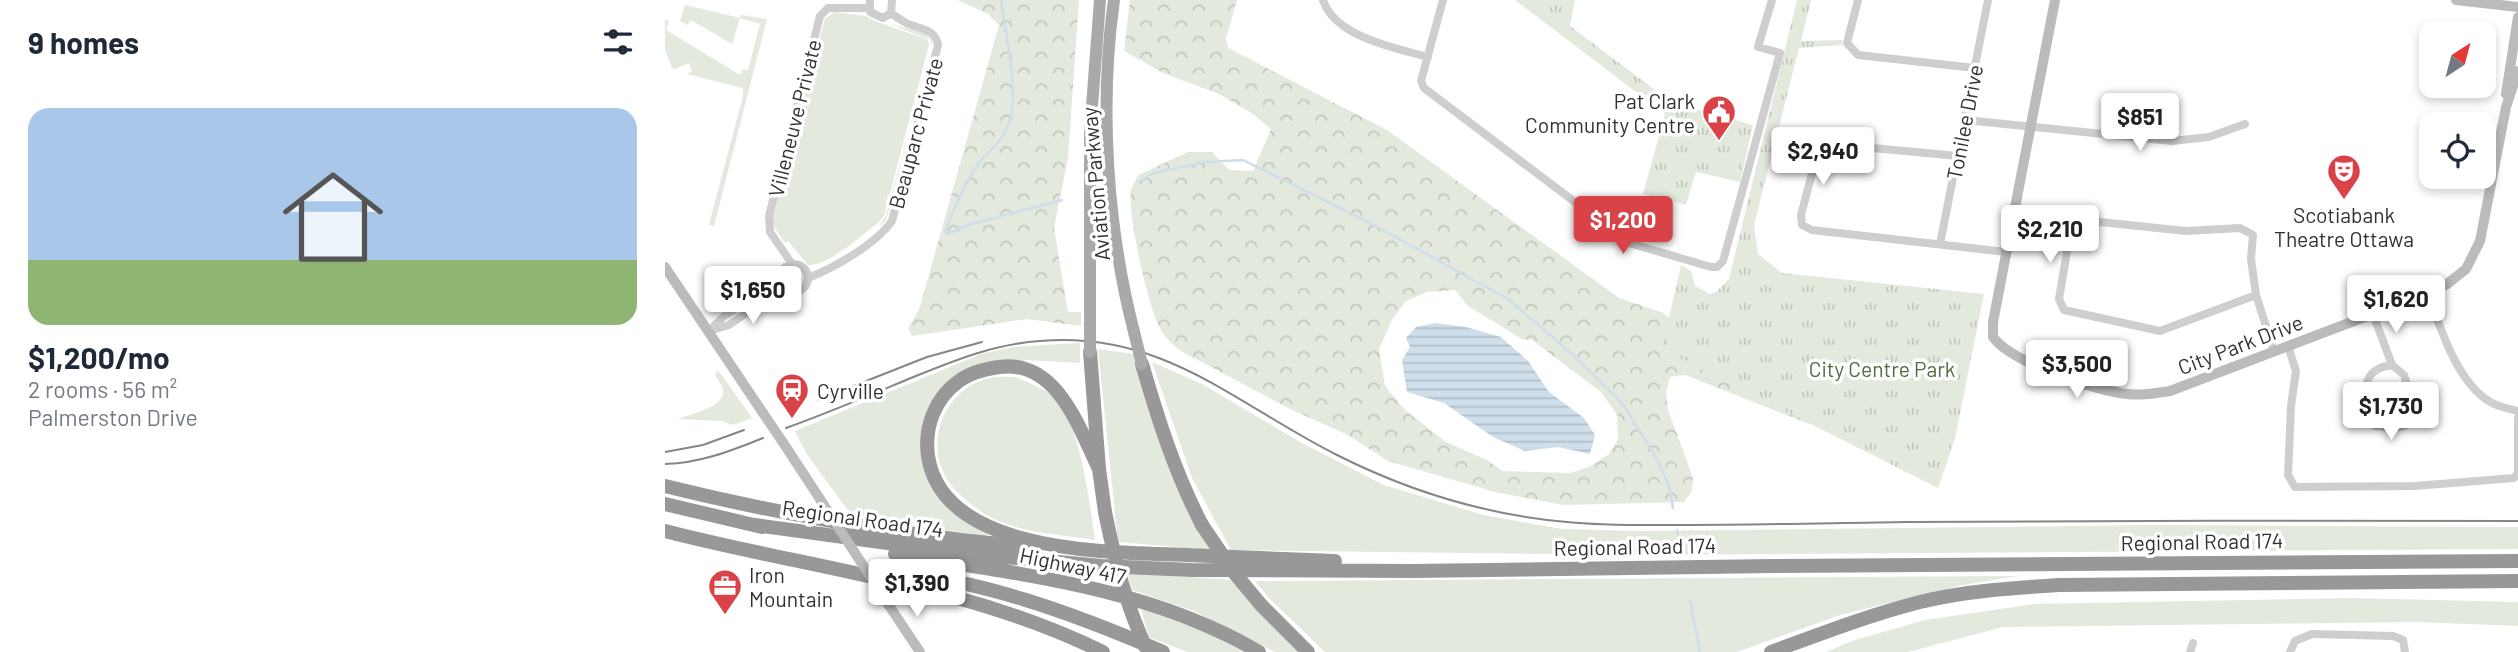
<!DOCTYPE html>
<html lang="en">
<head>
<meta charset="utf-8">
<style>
	body { margin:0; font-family:Barlow,sans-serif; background:#f2f2f3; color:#1f2937; height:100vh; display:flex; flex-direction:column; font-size:26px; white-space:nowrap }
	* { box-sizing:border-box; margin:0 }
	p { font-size:23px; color:#747a83 }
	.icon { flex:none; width:38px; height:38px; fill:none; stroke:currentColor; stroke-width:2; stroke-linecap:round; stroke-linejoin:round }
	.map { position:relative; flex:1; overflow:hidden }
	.sheet { display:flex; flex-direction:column; background:#fff; width:665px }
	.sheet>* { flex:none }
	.needle { width:46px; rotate:36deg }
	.fabs { position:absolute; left:1754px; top:21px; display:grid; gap:14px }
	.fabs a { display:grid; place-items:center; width:77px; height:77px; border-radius:14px; background:#fff; box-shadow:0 4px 10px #0003; font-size:35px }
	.price { position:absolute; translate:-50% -60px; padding:0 16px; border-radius:7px; background:#fff; color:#222; font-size:23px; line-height:46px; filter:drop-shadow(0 2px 4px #0008) }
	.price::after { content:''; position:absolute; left:50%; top:42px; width:21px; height:16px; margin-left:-10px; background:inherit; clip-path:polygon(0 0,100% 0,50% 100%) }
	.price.selected { background:#d94247; color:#fff }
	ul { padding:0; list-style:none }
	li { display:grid; align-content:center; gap:14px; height:371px; padding:0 28px }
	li+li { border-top:2px solid #e0e1e3 }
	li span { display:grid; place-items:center; height:217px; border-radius:21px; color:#555 }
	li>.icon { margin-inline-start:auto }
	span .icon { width:126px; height:126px; fill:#fffc; stroke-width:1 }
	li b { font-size:30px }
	h2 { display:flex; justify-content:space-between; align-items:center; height:84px; padding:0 28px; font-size:30px }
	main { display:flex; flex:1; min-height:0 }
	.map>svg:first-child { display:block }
	.green { fill:#e3e9dd }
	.forest { fill:url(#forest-crowns); fill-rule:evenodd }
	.park { fill:url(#park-tufts) }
	.water { fill:url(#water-rules) }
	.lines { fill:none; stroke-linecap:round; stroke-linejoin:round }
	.stream { stroke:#cedeea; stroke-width:2.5 }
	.street { stroke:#cecece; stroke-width:8 }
	.secondary { stroke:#bbb; stroke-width:10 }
	.primary { stroke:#a9a9a9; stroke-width:12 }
	.highway { stroke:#989898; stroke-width:14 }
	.tram { stroke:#868686; stroke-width:2 }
	.secondary-bridge { stroke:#bbb; stroke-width:10 }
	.primary-bridge { stroke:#a9a9a9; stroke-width:12 }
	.highway-bridge { stroke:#989898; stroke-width:14 }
	.labels { text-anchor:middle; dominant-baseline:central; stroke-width:7; stroke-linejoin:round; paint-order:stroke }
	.poi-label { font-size:21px; fill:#313131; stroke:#fff; text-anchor:start }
	.street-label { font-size:21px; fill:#313131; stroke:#fff }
	.park-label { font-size:21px; fill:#526a41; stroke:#fff }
</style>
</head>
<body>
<main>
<section class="sheet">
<h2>9 homes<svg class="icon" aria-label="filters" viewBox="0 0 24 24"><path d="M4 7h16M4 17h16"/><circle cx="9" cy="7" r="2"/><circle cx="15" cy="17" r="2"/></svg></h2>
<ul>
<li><span style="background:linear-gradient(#a9c7e8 70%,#8fb573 0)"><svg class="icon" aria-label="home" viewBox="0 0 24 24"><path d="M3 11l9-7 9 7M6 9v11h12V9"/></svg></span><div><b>$1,200/mo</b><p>2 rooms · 56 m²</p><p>Palmerston Drive</p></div></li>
</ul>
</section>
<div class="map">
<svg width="1853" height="652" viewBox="0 0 1853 652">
	<defs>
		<pattern id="forest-crowns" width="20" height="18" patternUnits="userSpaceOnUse" patternTransform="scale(1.75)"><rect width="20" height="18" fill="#e3e9dd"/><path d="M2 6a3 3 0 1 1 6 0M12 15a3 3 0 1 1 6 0" fill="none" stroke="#c3c8be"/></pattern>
		<pattern id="park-tufts" width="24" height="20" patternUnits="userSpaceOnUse" patternTransform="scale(1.75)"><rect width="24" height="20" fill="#e3e9dd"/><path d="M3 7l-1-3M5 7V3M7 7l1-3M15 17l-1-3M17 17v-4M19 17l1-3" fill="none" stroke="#c3c8be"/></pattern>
		<pattern id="water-rules" width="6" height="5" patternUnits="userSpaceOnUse" patternTransform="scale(1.75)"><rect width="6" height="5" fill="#cedeea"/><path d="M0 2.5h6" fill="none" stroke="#b1bfc9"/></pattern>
	</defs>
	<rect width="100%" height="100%" fill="#fff"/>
	<path class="green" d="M 20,5 L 75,18 L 76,15 L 102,19 L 49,226 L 44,225 L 78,96 L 78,88 L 22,74 L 27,71 L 24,63 L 10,69 L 7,68 L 0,50 L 0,19 L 4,21 L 1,30 L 75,75 L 78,69 L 83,70 L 95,24 L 75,18 L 67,44 L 26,20 L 23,25 L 15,21 Z
		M 169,12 L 201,16 L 207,20 L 258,38 L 263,40 L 264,45 L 219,216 L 214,222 C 197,235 165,265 143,265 L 123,241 L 120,243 L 108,225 L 107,216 L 160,19 Z
		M 223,23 L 261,34 L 267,42 L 221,221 L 159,264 L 214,226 L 221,216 L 266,47 L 265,40 Z
		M 415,343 L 415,363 L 362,360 L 318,365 L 275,392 L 262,470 L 323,532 L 322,536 L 187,516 L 141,453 L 130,431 L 316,354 L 348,347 Z
		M 433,349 L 469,354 L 494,441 L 525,517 L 547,550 L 453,542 Z
		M 487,362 L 537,384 L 635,442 L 719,485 L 818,515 L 896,529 L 976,531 L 1496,525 L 1853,527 L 1853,549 L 965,555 L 566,550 L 527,478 Z
		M 53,370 L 87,418 L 68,425 L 57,421 L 13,419 C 25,414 61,407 58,390 C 57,385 52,379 50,375 Z
		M 351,377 C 361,382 372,386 381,391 C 416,414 424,501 430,540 C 394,534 351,533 320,514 C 308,506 291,493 283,481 C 258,443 279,389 324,378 C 332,376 343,377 351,377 Z
		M 462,573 L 568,580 L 639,652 L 610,652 L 529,611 L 467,590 Z
		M 1352,576 L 1293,586 L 1175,615 L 1072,652 L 660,652 L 605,599 L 590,581 Z
		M 1685,598 L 1853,602 L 1853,626 L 1754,622 L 1338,627 L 1243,652 L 1161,652 L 1187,641 L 1260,620 L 1369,604 Z
		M 476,609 L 538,631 L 579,652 L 522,652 L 484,637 Z"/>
	<path class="forest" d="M 293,0 L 414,0 L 403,158 L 389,228 L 403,312 L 416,312 L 416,326 L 361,319 L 247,336 L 243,328 L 254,310 L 334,25 L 323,14 Z
		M 465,0 L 572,0 L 561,38 L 563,48 L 722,130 L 954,298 L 996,312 L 1153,412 L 1144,424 L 1028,378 L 1019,375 L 1005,377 L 1001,392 L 1003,410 L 1028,478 L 1027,491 L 1019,502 L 898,505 L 830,492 L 723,461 L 681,434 L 625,409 L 516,351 C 507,344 500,338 495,328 C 483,306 462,214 466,190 C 467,186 471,180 473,175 L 523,152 L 547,152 L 564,170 L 588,171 L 606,129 L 588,114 L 554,94 L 498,73 L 459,51 ZM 790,290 L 803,306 L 857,339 L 867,340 L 936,392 L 952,415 L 953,439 L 944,454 L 924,467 L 905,473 L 837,471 L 824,461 L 781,442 L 740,410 L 720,386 L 714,349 L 727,320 L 741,301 L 762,292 Z"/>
	<path class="park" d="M 850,0 L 910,0 L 905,26 L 1006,102 L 1088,125 L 1075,182 L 1031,172 L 1021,205 L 978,194 L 1000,114 Z
		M 1132,0 L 1146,0 L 1136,41 L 1177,40 L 1177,45 L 1134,48 L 1089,225 L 1093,254 L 1117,273 L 1319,294 L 1290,438 L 1273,488 L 997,349 L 1016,265 L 1026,271 L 1030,286 L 1045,294 L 1051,292 L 1064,279 Z"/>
	<path class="water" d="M 770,323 L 801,327 L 836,337 L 863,361 L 884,392 L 919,418 L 930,435 L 925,454 L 893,447 L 860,451 L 828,437 L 779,403 L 742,392 L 737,360 L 745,347 L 741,338 L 751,327 Z"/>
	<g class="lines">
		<path class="stream" d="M 336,0 C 340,31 355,97 344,124 C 337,141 325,150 314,163 C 299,184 290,208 280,231 L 282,234 L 306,224 L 397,200
			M 473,182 L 489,173 L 540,162 L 578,160 L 705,223 L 843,299 L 907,354 L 958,404 L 994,463 L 1004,486 L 1008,508
			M 1012,530 L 1015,548
			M 1025,600 L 1035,652"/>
		<path class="street" d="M 205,0 L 205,12 L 218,18 L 226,13 L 227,0
			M 658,0 C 670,37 730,48 763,57
			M 778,0 L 756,81 L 759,88 L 964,243 L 1046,267 L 1052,267 L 1058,261 L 1115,53 L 1093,47 L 1107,0
			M 1193,0 L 1182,43 L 1193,55 L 1310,68
			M 1301,120 L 1507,141 L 1544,137 L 1580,124
			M 1293,156 L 1165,144 L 1157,146 L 1153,151 L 1136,215 L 1137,225 L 1147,230 L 1341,252
			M 1275,244 L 1323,0
			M 127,264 L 105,232 L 104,216 L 155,16 L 163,8 L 204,8
			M115 278a14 14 0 1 1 28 0a14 14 0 1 1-28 0Z
			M 143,278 C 169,268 211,244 227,221 L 273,45 C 270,30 259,30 246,25 C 239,23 232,17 226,13
			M 1763,293 C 1775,328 1793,385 1827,403 C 1835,407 1844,409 1853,411
			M 1591,295 L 1495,331 L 1399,310 L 1394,299 L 1406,228 L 1408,224 L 1416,220 L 1521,231 L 1575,228 L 1588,235 L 1586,259 L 1591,295 L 1609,351
			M 1708,314 L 1727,365
			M 46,329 L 58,317 L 115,279
			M 44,331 L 64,325 L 107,295 L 124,292
			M 1623,346 L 1631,371 L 1626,406 L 1623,475 L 1630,487 L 1750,486 L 1849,478 L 1853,473
			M 1727,365 L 1739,375 L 1751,414 C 1745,431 1726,428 1710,426 L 1701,416 C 1700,390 1696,369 1727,365 Z
			M 1853,418 L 1853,473
			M 1525,652 L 1528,643
			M 1625,652 L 1630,641 L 1647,634 L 1728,636 L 1738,640 L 1740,652"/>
		<path class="secondary" d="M 1390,0 L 1328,322 L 1328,337 C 1346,362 1430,391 1462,394 C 1476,396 1491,393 1505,391 L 1768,291 L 1782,284 L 1801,269 L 1815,241 L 1841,107 L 1853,71
			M 1791,0 L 1853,7
			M 1841,94 L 1853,17
			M 0,267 L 98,413
			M 117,441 L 155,499
			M 223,604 L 255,652"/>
		<path class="primary" d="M 449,0 C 434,107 442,227 469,332
			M 425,322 L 425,133 L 435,0"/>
		<path class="highway" d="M 425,352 L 434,469 L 440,512
			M 477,364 C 493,419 510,473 537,525
			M 434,469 C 414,428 392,359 334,367 C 320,369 306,372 294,381 C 270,398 259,427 263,456 C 278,555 447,552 521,555 C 571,557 621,559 670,561
			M 0,486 C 117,515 244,536 364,547
			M 0,504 L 97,527
			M 90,525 L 296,553 L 437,566 L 527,570 L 748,571 L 1109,566 L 1853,561
			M 0,531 C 147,569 300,584 438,652
			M 230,554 C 355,574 483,587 594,652
			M 216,570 C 314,579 408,613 498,652
			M 597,606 L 643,652
			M 1106,652 C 1155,634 1204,615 1255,602 C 1300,591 1347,588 1394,585 L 1853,581"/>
		<path class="tram" d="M 153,400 L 262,357 L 317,342
			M 121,428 C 163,413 205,395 246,378 C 288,361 329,344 375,341 C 499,331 569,403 670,454 C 743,491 821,515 902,522 C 940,526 979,525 1018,525 C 1093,525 1168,523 1243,522 C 1446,520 1650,521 1853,521
			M 0,452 L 38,445 L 79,430
			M 0,464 C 35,463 66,451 98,438"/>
		<path class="secondary-bridge" d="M 98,413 L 117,441
			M 155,499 L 223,604"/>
		<path class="primary-bridge" d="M 425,322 L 425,352
			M 469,332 L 477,364"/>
		<path class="highway-bridge" d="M 440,512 C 450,561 461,606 483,652
			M 537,525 L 571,575 L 597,606"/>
	</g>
	<defs>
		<g id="civic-pin" transform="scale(1.75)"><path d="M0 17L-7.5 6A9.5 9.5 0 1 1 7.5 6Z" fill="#d94247" stroke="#fff"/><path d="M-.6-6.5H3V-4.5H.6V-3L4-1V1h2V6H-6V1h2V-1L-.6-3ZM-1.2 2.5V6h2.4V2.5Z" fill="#fff"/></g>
		<g id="theatre-pin" transform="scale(1.75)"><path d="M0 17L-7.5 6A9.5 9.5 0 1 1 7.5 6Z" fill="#d94247" stroke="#fff"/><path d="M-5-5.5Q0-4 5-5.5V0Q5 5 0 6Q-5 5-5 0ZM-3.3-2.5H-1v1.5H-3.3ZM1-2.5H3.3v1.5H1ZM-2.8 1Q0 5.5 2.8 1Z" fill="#fff"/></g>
		<g id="station-pin" transform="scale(1.75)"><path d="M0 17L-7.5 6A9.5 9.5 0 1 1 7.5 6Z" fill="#d94247" stroke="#fff"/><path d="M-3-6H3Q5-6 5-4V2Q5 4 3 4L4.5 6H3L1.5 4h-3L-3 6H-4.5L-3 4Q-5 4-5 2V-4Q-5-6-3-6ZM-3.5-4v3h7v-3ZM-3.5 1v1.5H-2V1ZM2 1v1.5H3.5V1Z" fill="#fff"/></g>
		<g id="office-pin" transform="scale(1.75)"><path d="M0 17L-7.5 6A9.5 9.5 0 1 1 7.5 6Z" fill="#d94247" stroke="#fff"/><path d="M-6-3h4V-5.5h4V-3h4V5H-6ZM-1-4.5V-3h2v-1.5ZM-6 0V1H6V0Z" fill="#fff"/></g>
	</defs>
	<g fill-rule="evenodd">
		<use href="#civic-pin" x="1054" y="112"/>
		<use href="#theatre-pin" x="1679" y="171"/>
		<use href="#station-pin" x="127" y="390"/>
		<use href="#office-pin" x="60" y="586"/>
	</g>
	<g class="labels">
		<g class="poi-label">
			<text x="1030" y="100" text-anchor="end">Pat Clark<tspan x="1030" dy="24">Community Centre</tspan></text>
			<text x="1679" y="214" text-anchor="middle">Scotiabank<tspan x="1679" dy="24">Theatre Ottawa</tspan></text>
			<text x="152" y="390">Cyrville</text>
			<text x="84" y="574">Iron<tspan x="84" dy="24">Mountain</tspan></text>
		</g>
		<g class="street-label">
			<text transform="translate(129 118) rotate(-76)">Villeneuve Private</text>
			<text transform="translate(1299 122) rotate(-79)">Tonilee Drive</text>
			<text transform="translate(250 133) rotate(-75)">Beauparc Private</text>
			<text transform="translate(430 184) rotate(-95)">Aviation Parkway</text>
			<text transform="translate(1575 344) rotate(-21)">City Park Drive</text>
			<text transform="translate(198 518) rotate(8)">Regional Road 174</text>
			<text transform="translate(1537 541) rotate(-1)">Regional Road 174</text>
			<text transform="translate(970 546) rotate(-1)">Regional Road 174</text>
			<text transform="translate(408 565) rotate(12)">Highway 417</text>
		</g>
		<g class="park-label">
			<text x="1217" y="368">City Centre Park</text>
		</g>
	</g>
</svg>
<div class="fabs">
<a><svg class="needle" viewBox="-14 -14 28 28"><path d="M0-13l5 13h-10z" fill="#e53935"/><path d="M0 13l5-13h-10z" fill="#747a83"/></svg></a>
<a><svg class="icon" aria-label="locate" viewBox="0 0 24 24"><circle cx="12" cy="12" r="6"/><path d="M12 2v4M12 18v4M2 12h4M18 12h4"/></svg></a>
</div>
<b class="price" style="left:1475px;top:153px">$851</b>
<b class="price" style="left:1158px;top:187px">$2,940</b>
<b class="price selected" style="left:958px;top:256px">$1,200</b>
<b class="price" style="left:1385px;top:265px">$2,210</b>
<b class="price" style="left:88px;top:326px">$1,650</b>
<b class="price" style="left:1731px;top:335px">$1,620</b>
<b class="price" style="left:1412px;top:400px">$3,500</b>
<b class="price" style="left:1726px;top:442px">$1,730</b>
<b class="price" style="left:252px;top:619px">$1,390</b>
</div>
</main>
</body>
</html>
